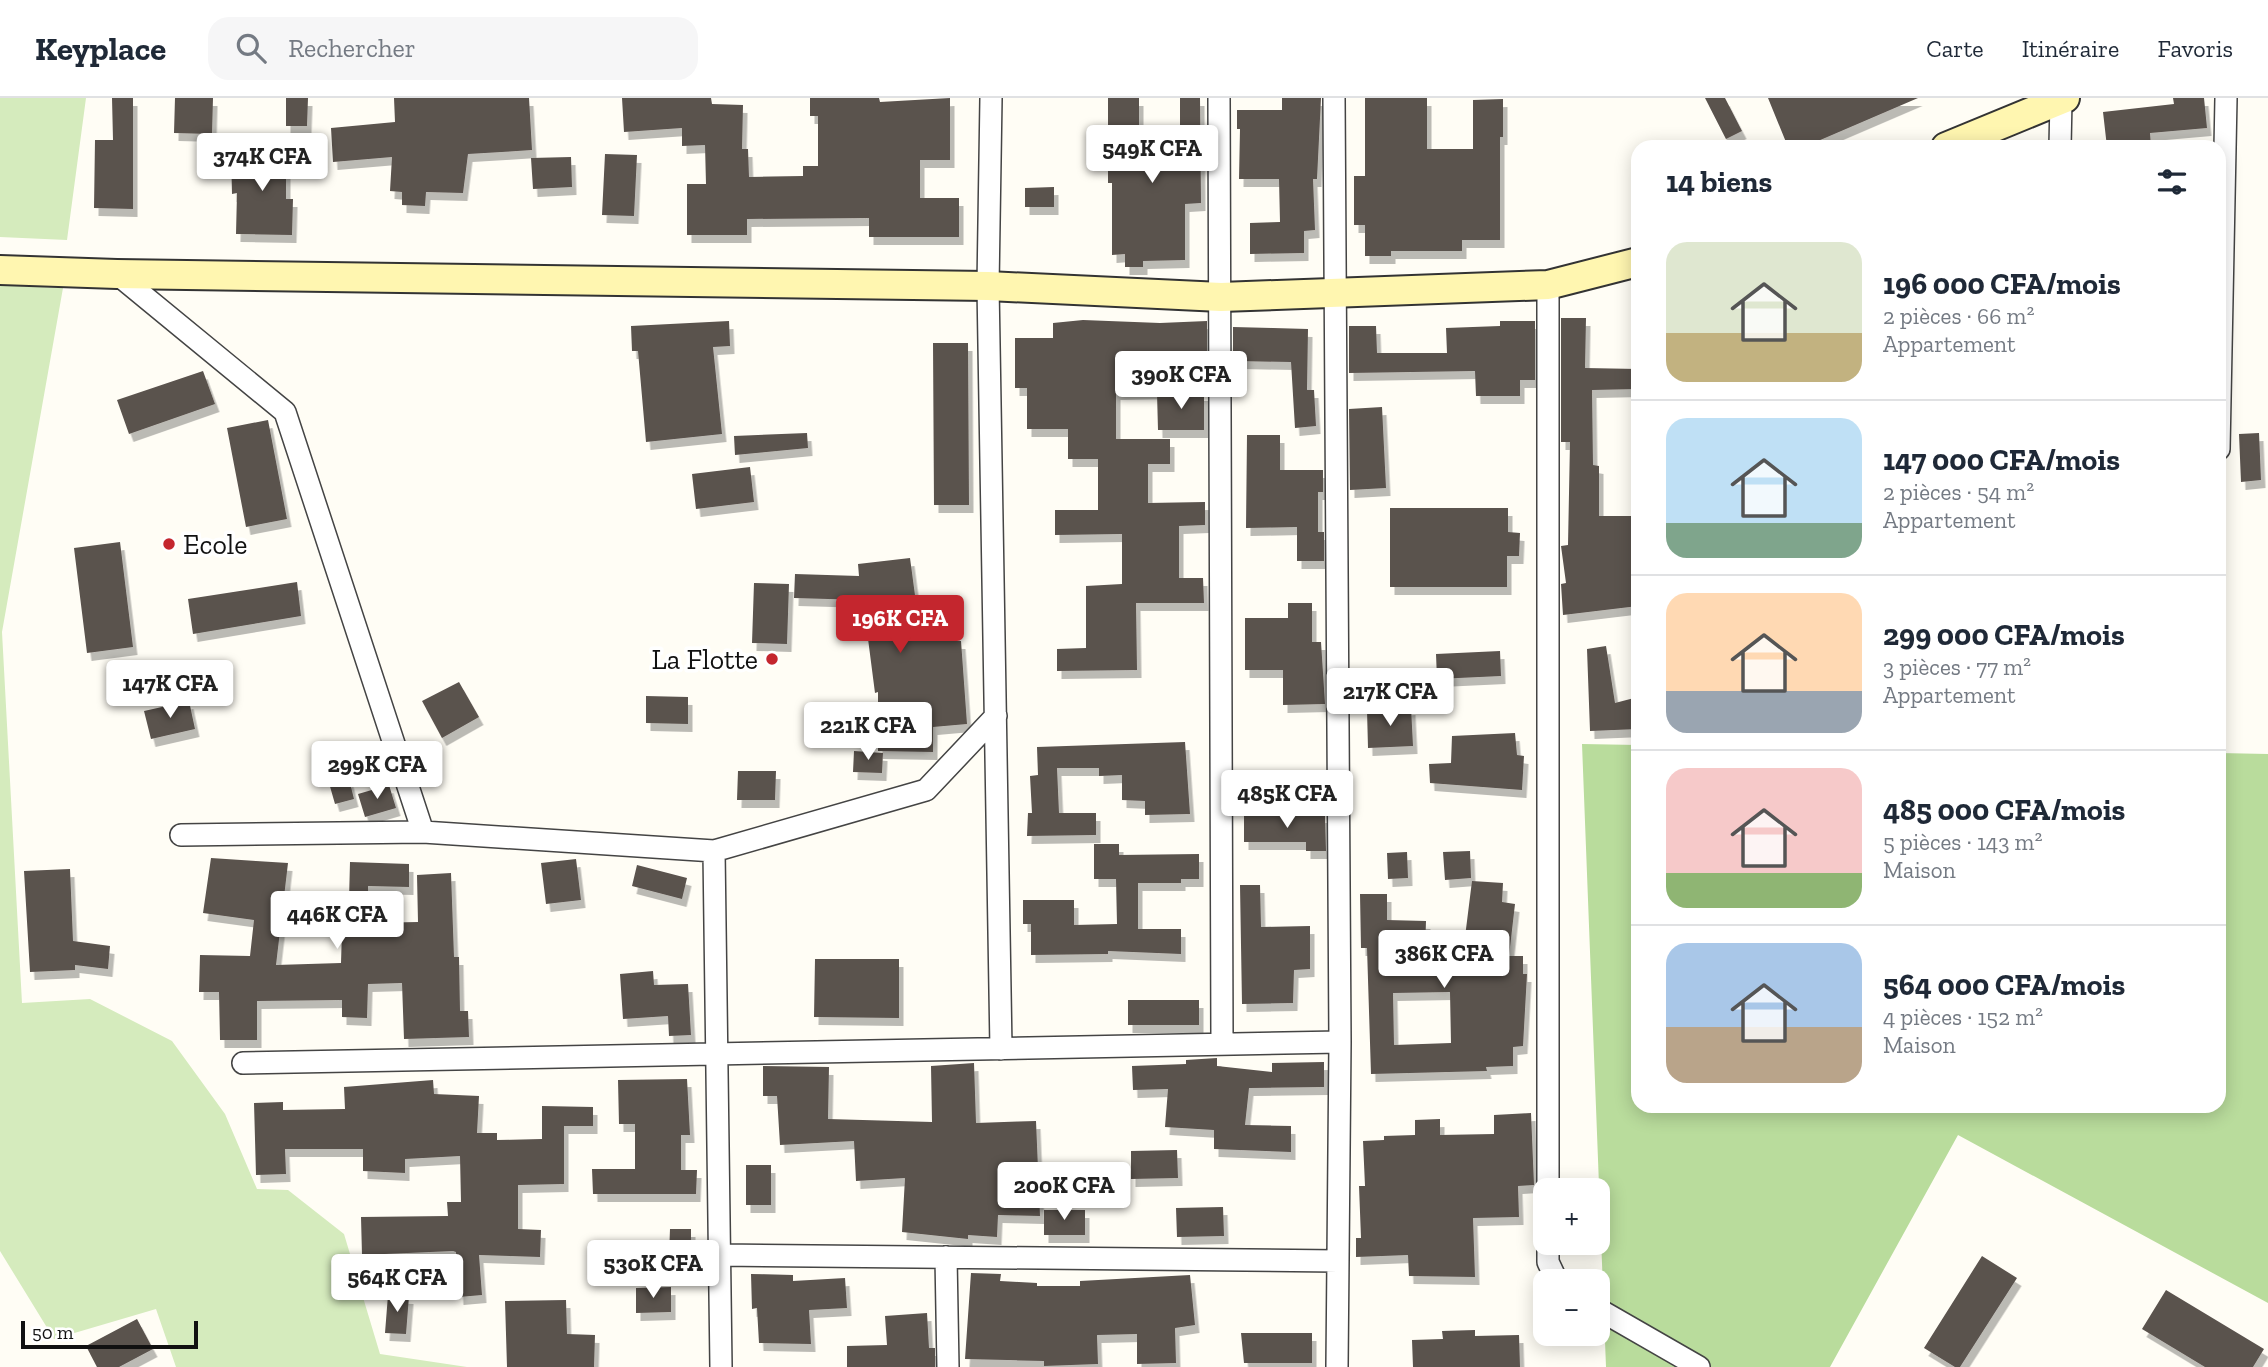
<!DOCTYPE html>
<html lang="fr">
<head>
<meta charset="utf-8">
<style>
	body { margin:0; font-family:"Zilla Slab",serif; background:#f6f6f7; color:#1f2937; height:100vh; display:flex; flex-direction:column; font-size:26px; white-space:nowrap }
	* { box-sizing:border-box; margin:0 }
	p { font-size:23px; color:#747a83 }
	.icon { flex:none; width:38px; height:38px; fill:none; stroke:currentColor; stroke-width:2; stroke-linecap:round; stroke-linejoin:round }
	.map { position:relative; flex:1; overflow:hidden }
	.drawer { position:absolute; left:1631px; top:42px; width:595px; height:973px; display:flex; flex-direction:column; background:#fff; border-radius:21px; box-shadow:0 4px 18px #0003 }
	.drawer>* { flex:none }
	.tools { position:absolute; left:1533px; top:1080px; display:grid; gap:14px }
	.tools a { display:grid; place-items:center; width:77px; height:77px; border-radius:14px; background:#fff; box-shadow:0 4px 18px #0003; font-size:35px }
	.scale { position:absolute; left:21px; bottom:18px; width:177px; box-sizing:border-box; padding-left:7px; border:4px solid #111; border-top:0; font-size:19px; line-height:24px; white-space:nowrap; color:#111; -webkit-text-stroke:5px #fff; paint-order:stroke }
	.price { position:absolute; translate:-50% -60px; padding:0 16px; border-radius:7px; background:#fff; color:#222; font-size:23px; line-height:46px; filter:drop-shadow(0 2px 4px #0008) }
	.price::after { content:''; position:absolute; left:50%; top:42px; width:21px; height:16px; margin-left:-10px; background:inherit; clip-path:polygon(0 0,100% 0,50% 100%) }
	.price.current { background:#c4262e; color:#fff }
	ul { padding:0; list-style:none }
	li { display:flex; align-items:center; gap:21px; height:175px; padding:0 35px }
	li+li { border-top:2px solid #e0e1e3 }
	li span { display:grid; place-items:center; flex:none; width:196px; height:140px; border-radius:21px; color:#555 }
	li>.icon { margin-inline-start:auto }
	span .icon { width:84px; height:84px; fill:#fffc; stroke-width:1 }
	li b { font-size:30px }
	h2 { display:flex; justify-content:space-between; align-items:center; height:84px; padding:0 35px; font-size:30px }
	header { display:flex; align-items:center; gap:42px; box-sizing:border-box; height:98px; padding:0 35px; background:#fff; border-bottom:2px solid #e0e1e3 }
	header strong { font-size:33px }
	nav { display:flex; gap:38px; margin-inline-start:auto; font-size:24px }
	.search { width:490px; height:63px; background:#f6f6f7; display:flex; align-items:center; gap:18px; box-sizing:border-box; padding:0 24px; border-radius:21px; color:#747a83; font-size:26px }
	.map>svg:first-child { display:block }
	.green { fill:#d5ebbd }
	.forest { fill:#b9dc9c }
	.building { fill:#5a524d; fill-rule:evenodd; filter:url(#shadow) }
	.lines { fill:none; stroke-linecap:round; stroke-linejoin:round }
	.street-casing { stroke:#444; stroke-width:24 }
	.secondary-casing { stroke:#333; stroke-width:32 }
	.street { stroke:#fff; stroke-width:21 }
	.secondary { stroke:#fff6b0; stroke-width:28 }
	.poi-dot { fill:#c4262e; stroke:#fff; stroke-width:2.5 }
	.labels { text-anchor:middle; dominant-baseline:central; stroke-width:7; stroke-linejoin:round; paint-order:stroke }
	.poi-label { font-size:28px; fill:#111; stroke:#fff; text-anchor:start }
</style>
</head>
<body>
<header>
<strong>Keyplace</strong>
<div class="search"><svg class="icon" aria-label="search" viewBox="0 0 24 24"><circle cx="10" cy="10" r="6"/><path d="M15 15l6 6"/></svg>Rechercher</div>
<nav><a>Carte</a><a>Itinéraire</a><a>Favoris</a></nav>
</header>
<div class="map">
<svg width="2268" height="1269" viewBox="0 0 2268 1269">
	<defs>
		<filter id="shadow"><feDropShadow dx="4.5" dy="8" stdDeviation="0" flood-color="#0004"/></filter>
	</defs>
	<rect width="100%" height="100%" fill="#fffdf5"/>
	<path class="green" d="M 0,0 L 86,0 L 67,142 L 0,139 Z
		M 0,187 L 63,190 L 2,534 L 22,905 L 90,901 L 172,943 L 225,1016 L 257,1091 L 288,1092 L 344,1136 L 380,1256 L 467,1269 L 176,1269 L 156,1211 L 54,1241 L 0,1153 Z"/>
	<path class="forest" d="M 1582,646 L 1638,647 L 1638,1008 L 2219,1008 L 2219,655 L 2268,656 L 2268,1205 L 1958,1037 L 1830,1269 L 1606,1269 Z"/>
	<path class="building" d="M 112,0 L 133,0 L 133,111 L 94,110 L 95,42 L 113,42 Z
		M 175,0 L 213,0 L 212,36 L 174,35 Z
		M 286,0 L 308,0 L 307,28 L 286,28 Z
		M 394,0 L 529,0 L 532,52 L 468,56 L 463,95 L 426,94 L 425,108 L 402,107 L 402,94 L 390,93 L 392,59 L 333,64 L 331,30 L 395,24 Z
		M 622,0 L 711,0 L 712,6 L 743,7 L 742,51 L 748,51 L 749,79 L 803,78 L 803,68 L 818,68 L 818,18 L 810,18 L 810,0 L 879,0 L 880,4 L 950,0 L 950,62 L 920,62 L 920,100 L 959,100 L 959,139 L 869,139 L 869,120 L 747,121 L 747,137 L 687,137 L 687,86 L 706,86 L 705,47 L 682,48 L 682,30 L 624,34 Z
		M 1108,0 L 1139,0 L 1139,52 L 1180,52 L 1180,0 L 1200,0 L 1201,105 L 1185,106 L 1185,162 L 1143,163 L 1143,169 L 1125,169 L 1125,156 L 1112,157 L 1112,85 L 1108,85 Z
		M 1282,0 L 1321,0 L 1317,81 L 1313,81 L 1315,132 L 1304,133 L 1304,155 L 1250,156 L 1250,125 L 1280,124 L 1279,81 L 1239,81 L 1240,31 L 1237,31 L 1237,12 L 1282,12 Z
		M 1365,0 L 1427,0 L 1427,51 L 1473,51 L 1473,2 L 1503,1 L 1503,39 L 1500,39 L 1500,142 L 1462,142 L 1462,153 L 1391,153 L 1391,158 L 1365,158 L 1365,127 L 1354,127 L 1354,78 L 1365,78 Z
		M 1705,0 L 1725,0 L 1742,33 L 1726,41 Z
		M 1768,0 L 1918,0 L 1804,49 L 1788,49 Z
		M 2173,0 L 2204,0 L 2207,30 L 2150,35 L 2151,49 L 2107,49 L 2103,14 L 2174,6 Z
		M 286,53 L 286,101 L 293,101 L 292,137 L 236,136 L 237,95 L 232,96 L 231,54 Z
		M 605,56 L 637,57 L 634,118 L 602,117 Z
		M 571,59 L 572,89 L 533,91 L 531,60 Z
		M 1054,89 L 1054,109 L 1025,109 L 1025,90 Z
		M 1561,220 L 1586,220 L 1585,270 L 1638,271 L 1638,291 L 1592,292 L 1593,367 L 1599,368 L 1599,418 L 1632,418 L 1638,465 L 1638,508 L 1563,517 L 1561,486 L 1566,485 L 1561,448 L 1568,447 L 1570,344 L 1561,344 Z
		M 1083,222 L 1160,225 L 1207,223 L 1207,254 L 1171,254 L 1171,293 L 1116,294 L 1116,341 L 1170,341 L 1170,366 L 1148,366 L 1148,405 L 1205,404 L 1205,427 L 1179,428 L 1179,480 L 1203,480 L 1204,505 L 1136,505 L 1137,572 L 1057,573 L 1057,551 L 1086,550 L 1086,488 L 1122,486 L 1122,436 L 1055,437 L 1055,412 L 1098,412 L 1098,361 L 1068,361 L 1068,331 L 1027,331 L 1027,290 L 1015,290 L 1015,240 L 1053,240 L 1053,225 Z
		M 729,223 L 730,248 L 713,249 L 722,336 L 646,344 L 638,253 L 632,253 L 631,228 Z
		M 1500,223 L 1535,223 L 1535,282 L 1520,282 L 1520,298 L 1476,298 L 1475,273 L 1349,275 L 1349,228 L 1376,228 L 1377,255 L 1447,255 L 1446,230 L 1500,228 Z
		M 1233,229 L 1308,231 L 1307,292 L 1314,292 L 1316,328 L 1295,330 L 1291,264 L 1237,263 L 1237,254 L 1233,254 Z
		M 933,245 L 968,245 L 969,407 L 934,407 Z
		M 203,273 L 215,306 L 129,336 L 117,302 Z
		M 1157,295 L 1204,295 L 1204,332 L 1158,332 Z
		M 1382,309 L 1386,390 L 1350,392 L 1349,311 Z
		M 268,322 L 287,421 L 246,429 L 227,330 Z
		M 807,335 L 808,350 L 735,357 L 734,338 Z
		M 2259,335 L 2261,382 L 2241,384 L 2239,336 Z
		M 1247,337 L 1280,337 L 1280,372 L 1323,372 L 1323,394 L 1318,394 L 1318,434 L 1324,434 L 1324,463 L 1297,463 L 1297,429 L 1246,430 Z
		M 750,369 L 754,404 L 696,411 L 692,376 Z
		M 1390,410 L 1508,410 L 1508,434 L 1520,435 L 1519,458 L 1507,458 L 1507,489 L 1390,489 Z
		M 120,444 L 133,549 L 87,555 L 74,450 Z
		M 910,460 L 921,542 L 961,543 L 967,626 L 933,629 L 933,654 L 878,653 L 878,594 L 875,595 L 863,502 L 794,500 L 795,476 L 859,478 L 858,466 Z
		M 297,484 L 301,518 L 193,536 L 188,501 Z
		M 754,485 L 789,486 L 787,546 L 752,545 Z
		M 1288,505 L 1312,505 L 1312,544 L 1321,544 L 1325,606 L 1283,607 L 1283,572 L 1245,572 L 1245,520 L 1288,520 Z
		M 1606,548 L 1615,605 L 1638,599 L 1638,631 L 1590,633 L 1587,551 Z
		M 1500,553 L 1501,578 L 1437,581 L 1436,556 Z
		M 459,584 L 479,619 L 442,640 L 422,603 Z
		M 646,598 L 688,599 L 688,626 L 646,625 Z
		M 189,603 L 195,631 L 151,641 L 144,613 Z
		M 1411,609 L 1413,648 L 1368,650 L 1367,612 Z
		M 1515,635 L 1517,657 L 1524,658 L 1522,692 L 1430,685 L 1429,666 L 1451,665 L 1452,638 Z
		M 1185,644 L 1190,716 L 1145,717 L 1145,703 L 1122,702 L 1122,677 L 1099,678 L 1099,670 L 1057,670 L 1059,715 L 1096,715 L 1096,737 L 1027,738 L 1028,715 L 1032,715 L 1030,678 L 1038,677 L 1037,649 Z
		M 854,653 L 883,655 L 882,675 L 853,674 Z
		M 738,673 L 776,673 L 775,702 L 737,702 Z
		M 349,681 L 354,701 L 335,706 L 329,685 Z
		M 389,687 L 396,710 L 365,719 L 358,696 Z
		M 1244,717 L 1325,717 L 1326,753 L 1306,753 L 1306,744 L 1244,744 Z
		M 1094,746 L 1119,746 L 1119,757 L 1199,756 L 1199,781 L 1181,781 L 1181,785 L 1138,785 L 1138,831 L 1181,831 L 1181,856 L 1108,853 L 1108,856 L 1031,857 L 1031,826 L 1023,826 L 1023,802 L 1074,802 L 1074,827 L 1117,826 L 1116,781 L 1094,781 Z
		M 1470,753 L 1471,780 L 1445,782 L 1443,754 Z
		M 1407,754 L 1408,780 L 1388,781 L 1387,755 Z
		M 211,760 L 288,765 L 276,867 L 341,865 L 343,801 L 349,802 L 350,764 L 409,766 L 409,789 L 368,788 L 369,825 L 418,824 L 417,777 L 451,775 L 454,859 L 459,859 L 460,913 L 468,913 L 469,939 L 404,941 L 402,885 L 368,886 L 367,920 L 342,919 L 342,902 L 257,903 L 257,942 L 220,942 L 219,894 L 199,894 L 200,857 L 250,858 L 254,822 L 203,815 Z
		M 576,761 L 581,802 L 546,806 L 541,765 Z
		M 637,767 L 687,780 L 682,801 L 632,788 Z
		M 70,771 L 73,843 L 110,848 L 108,871 L 75,867 L 75,872 L 30,874 L 24,773 Z
		M 1472,783 L 1503,785 L 1502,804 L 1515,806 L 1509,858 L 1523,858 L 1523,876 L 1527,876 L 1523,948 L 1513,949 L 1513,968 L 1486,969 L 1487,973 L 1371,976 L 1367,850 L 1361,850 L 1360,796 L 1387,796 L 1387,822 L 1426,823 L 1425,853 L 1463,855 ZM 1450,894 L 1451,945 L 1394,947 L 1393,895 Z
		M 1240,787 L 1260,787 L 1261,829 L 1310,828 L 1310,871 L 1294,872 L 1293,905 L 1242,906 Z
		M 815,861 L 899,861 L 899,920 L 814,919 Z
		M 653,873 L 654,887 L 688,886 L 691,937 L 669,938 L 668,918 L 623,921 L 620,876 Z
		M 1128,902 L 1199,902 L 1199,927 L 1128,927 Z
		M 1217,960 L 1217,968 L 1272,974 L 1272,965 L 1324,964 L 1324,989 L 1249,990 L 1245,1027 L 1291,1028 L 1291,1054 L 1214,1051 L 1214,1032 L 1165,1029 L 1168,991 L 1133,992 L 1132,968 L 1186,966 L 1186,962 Z
		M 974,965 L 976,1025 L 1036,1023 L 1040,1118 L 998,1117 L 997,1139 L 968,1137 L 968,1141 L 902,1134 L 905,1080 L 856,1083 L 854,1043 L 780,1047 L 777,998 L 763,998 L 763,968 L 829,969 L 828,1021 L 932,1024 L 931,968 Z
		M 687,981 L 690,1037 L 681,1037 L 681,1072 L 697,1072 L 696,1096 L 593,1096 L 592,1071 L 635,1071 L 635,1026 L 619,1026 L 618,982 Z
		M 433,982 L 434,996 L 479,998 L 477,1035 L 497,1035 L 497,1042 L 542,1041 L 542,1008 L 593,1009 L 593,1028 L 564,1028 L 564,1086 L 518,1087 L 518,1131 L 541,1132 L 540,1159 L 479,1157 L 482,1197 L 459,1199 L 456,1154 L 453,1153 L 362,1157 L 361,1119 L 448,1118 L 447,1104 L 461,1104 L 460,1058 L 405,1061 L 405,1075 L 363,1073 L 363,1051 L 285,1051 L 286,1076 L 256,1077 L 254,1005 L 283,1004 L 283,1012 L 345,1011 L 344,989 Z
		M 1531,1015 L 1534,1087 L 1518,1088 L 1519,1119 L 1473,1120 L 1475,1179 L 1409,1178 L 1408,1157 L 1356,1159 L 1356,1140 L 1361,1140 L 1359,1088 L 1365,1088 L 1363,1043 L 1384,1042 L 1384,1038 L 1415,1037 L 1415,1022 L 1440,1021 L 1440,1037 L 1494,1036 L 1494,1017 Z
		M 1177,1052 L 1178,1080 L 1131,1081 L 1131,1053 Z
		M 746,1067 L 771,1067 L 771,1107 L 746,1107 Z
		M 1223,1109 L 1224,1138 L 1177,1139 L 1176,1110 Z
		M 1044,1112 L 1085,1112 L 1085,1137 L 1044,1137 Z
		M 670,1131 L 691,1131 L 691,1159 L 669,1158 Z
		M 1982,1158 L 2017,1180 L 1960,1269 L 1955,1269 L 1924,1250 Z
		M 971,1175 L 1001,1176 L 1000,1183 L 1037,1185 L 1037,1188 L 1080,1188 L 1080,1183 L 1190,1177 L 1195,1227 L 1175,1230 L 1176,1265 L 1137,1266 L 1137,1236 L 1097,1237 L 1098,1266 L 1044,1268 L 1044,1263 L 965,1261 Z
		M 751,1176 L 793,1177 L 793,1183 L 845,1180 L 847,1210 L 809,1212 L 811,1246 L 759,1245 L 757,1210 L 752,1211 Z
		M 671,1189 L 671,1214 L 636,1215 L 636,1190 Z
		M 2166,1192 L 2264,1251 L 2253,1269 L 2205,1269 L 2142,1231 Z
		M 388,1197 L 409,1198 L 406,1236 L 385,1235 Z
		M 566,1202 L 567,1236 L 595,1237 L 594,1269 L 507,1269 L 505,1203 Z
		M 927,1215 L 929,1250 L 935,1250 L 935,1269 L 847,1269 L 847,1248 L 887,1247 L 885,1218 Z
		M 137,1221 L 153,1251 L 119,1269 L 97,1269 L 86,1248 Z
		M 1475,1232 L 1475,1238 L 1519,1237 L 1520,1269 L 1413,1269 L 1412,1242 L 1443,1241 L 1442,1233 Z
		M 1241,1235 L 1312,1235 L 1312,1265 L 1244,1265 Z"/>
	<g class="lines">
		<g class="street-casing">
			<path id="street" d="M 991,0 L 988,188 L 1001,951
				M 1219,0 L 1222,944
				M 1334,0 L 1340,944 L 1337,1269
				M 2060,49 L 2061,2
				M 117,176 L 285,314 L 423,734 L 714,753 L 926,692 L 996,618
				M 1548,187 L 1548,1092
				M 2219,351 L 2226,0
				M 181,737 L 423,734
				M 714,753 L 721,1269
				M 243,965 L 1340,944
				M 1548,1144 L 1548,1164 L 1557,1183
				M 720,1157 L 1338,1163
				M 946,1159 L 948,1269
				M 1598,1211 L 1699,1269"/>
		</g>
		<g class="secondary-casing">
			<path id="secondary" d="M 1946,49 L 2065,0
				M 0,172 L 117,176 L 988,188 L 1221,199 L 1548,187 L 1638,164"/>
		</g>
		<use href="#street" class="street"/>
		<use href="#secondary" class="secondary"/>
	</g>
	<g class="poi-dot">
		<circle cx="169" cy="446" r="7"/>
		<circle cx="772" cy="561" r="7"/>
	</g>
	<g class="labels">
		<g class="poi-label">
			<text x="183" y="446">Ecole</text>
			<text x="758" y="561" text-anchor="end">La Flotte</text>
		</g>
	</g>
</svg>
<div class="tools">
<a>+</a>
<a>−</a>
</div>
<div class="scale">50 m</div>
<b class="price" style="left:1152px;top:87px">549K CFA</b>
<b class="price" style="left:262px;top:95px">374K CFA</b>
<b class="price" style="left:1181px;top:313px">390K CFA</b>
<b class="price current" style="left:900px;top:557px">196K CFA</b>
<b class="price" style="left:170px;top:622px">147K CFA</b>
<b class="price" style="left:1390px;top:630px">217K CFA</b>
<b class="price" style="left:868px;top:664px">221K CFA</b>
<b class="price" style="left:377px;top:703px">299K CFA</b>
<b class="price" style="left:1287px;top:732px">485K CFA</b>
<b class="price" style="left:337px;top:853px">446K CFA</b>
<b class="price" style="left:1444px;top:892px">386K CFA</b>
<b class="price" style="left:1064px;top:1124px">200K CFA</b>
<b class="price" style="left:653px;top:1202px">530K CFA</b>
<b class="price" style="left:397px;top:1216px">564K CFA</b>
<section class="drawer">
<h2>14 biens<svg class="icon" aria-label="filters" viewBox="0 0 24 24"><path d="M4 7h16M4 17h16"/><circle cx="9" cy="7" r="2"/><circle cx="15" cy="17" r="2"/></svg></h2>
<ul>
<li><span style="background:linear-gradient(#dfe7d0 65%,#c2b280 0)"><svg class="icon" aria-label="home" viewBox="0 0 24 24"><path d="M3 11l9-7 9 7M6 9v11h12V9"/></svg></span><div><b>196 000 CFA/mois</b><p>2 pièces · 66 m²</p><p>Appartement</p></div></li>
<li><span style="background:linear-gradient(#bfe0f5 75%,#7fa58c 0)"><svg class="icon" aria-label="home" viewBox="0 0 24 24"><path d="M3 11l9-7 9 7M6 9v11h12V9"/></svg></span><div><b>147 000 CFA/mois</b><p>2 pièces · 54 m²</p><p>Appartement</p></div></li>
<li><span style="background:linear-gradient(#ffd9b3 70%,#9aa5b1 0)"><svg class="icon" aria-label="home" viewBox="0 0 24 24"><path d="M3 11l9-7 9 7M6 9v11h12V9"/></svg></span><div><b>299 000 CFA/mois</b><p>3 pièces · 77 m²</p><p>Appartement</p></div></li>
<li><span style="background:linear-gradient(#f6c9c9 75%,#8fb573 0)"><svg class="icon" aria-label="home" viewBox="0 0 24 24"><path d="M3 11l9-7 9 7M6 9v11h12V9"/></svg></span><div><b>485 000 CFA/mois</b><p>5 pièces · 143 m²</p><p>Maison</p></div></li>
<li><span style="background:linear-gradient(#a9c7e8 60%,#b9a48a 0)"><svg class="icon" aria-label="home" viewBox="0 0 24 24"><path d="M3 11l9-7 9 7M6 9v11h12V9"/></svg></span><div><b>564 000 CFA/mois</b><p>4 pièces · 152 m²</p><p>Maison</p></div></li>
</ul>
</section>
</div>
</body>
</html>
